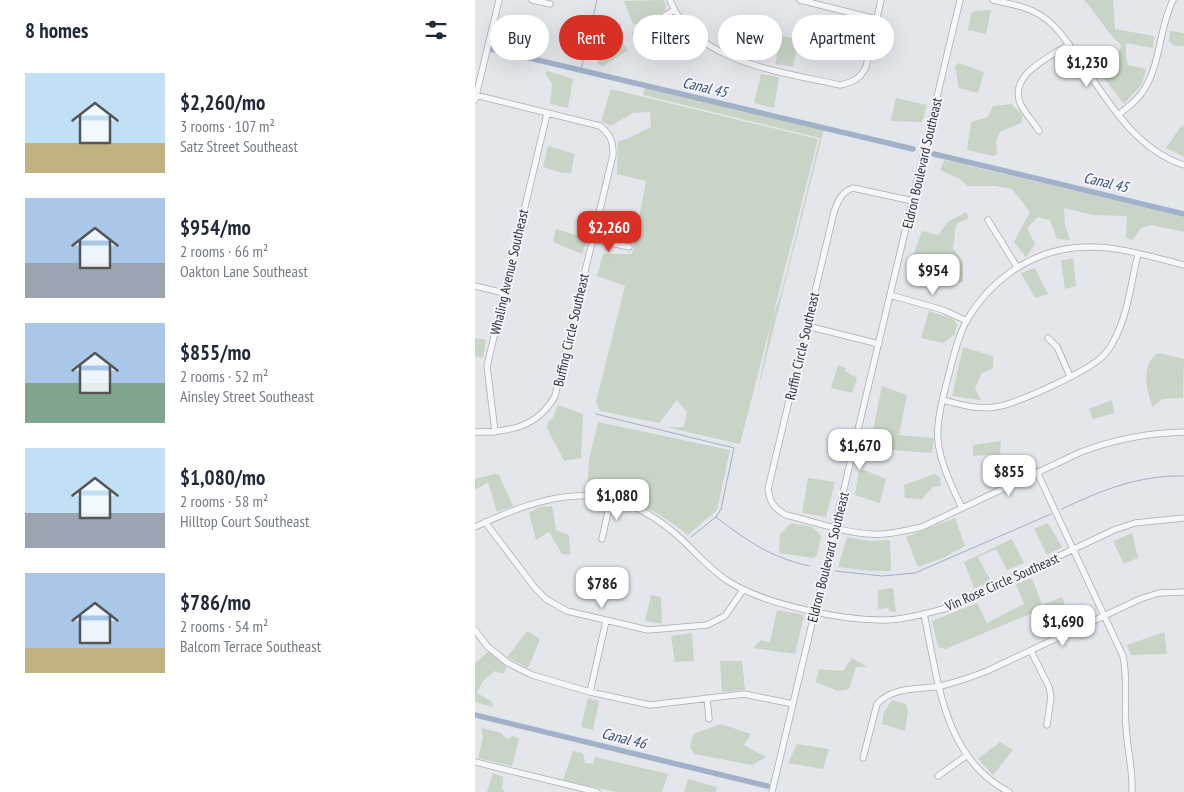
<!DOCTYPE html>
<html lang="en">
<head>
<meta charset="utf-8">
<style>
	body { margin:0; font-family:"PT Sans Narrow",sans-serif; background:#f6f6f7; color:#1f2937; height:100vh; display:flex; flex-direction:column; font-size:19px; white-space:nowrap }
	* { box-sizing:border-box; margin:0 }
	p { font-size:16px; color:#747a83 }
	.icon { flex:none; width:28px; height:28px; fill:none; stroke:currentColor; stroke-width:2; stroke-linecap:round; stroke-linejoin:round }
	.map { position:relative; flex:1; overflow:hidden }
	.details { display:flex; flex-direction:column; background:#fff; width:475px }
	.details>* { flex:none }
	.top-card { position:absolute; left:15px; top:15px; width:475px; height:45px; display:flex; gap:10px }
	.price { position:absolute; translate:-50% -42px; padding:0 11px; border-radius:10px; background:#fff; color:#222; font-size:16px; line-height:32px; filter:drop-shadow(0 1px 2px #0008) }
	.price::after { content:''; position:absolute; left:50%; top:30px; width:15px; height:11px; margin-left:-8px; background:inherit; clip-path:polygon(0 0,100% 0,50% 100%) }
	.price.selected { background:#d93025; color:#fff }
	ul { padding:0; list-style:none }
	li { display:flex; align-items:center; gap:15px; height:125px; padding:0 25px }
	li span { display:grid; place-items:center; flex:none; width:140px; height:100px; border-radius:0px; color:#555 }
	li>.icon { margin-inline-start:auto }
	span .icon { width:60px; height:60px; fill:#fffc; stroke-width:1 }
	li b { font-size:21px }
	h2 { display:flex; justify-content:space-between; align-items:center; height:60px; padding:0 25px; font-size:21px }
	.tag { padding:0 18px; border-radius:22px; background:#fff; box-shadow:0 5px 20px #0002; font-size:18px; line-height:45px }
	.tag.selected { background:#d93025; color:#fff }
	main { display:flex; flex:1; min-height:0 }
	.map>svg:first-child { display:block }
	.green { fill:#c8d4c5 }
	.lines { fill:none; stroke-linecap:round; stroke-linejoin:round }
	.stream { stroke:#a1b1c8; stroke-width:1 }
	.canal { stroke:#a1b1c8; stroke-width:5.5 }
	.minor-casing { stroke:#a8adb5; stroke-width:7 }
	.minor { stroke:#f6f7f9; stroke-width:5.5 }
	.labels { text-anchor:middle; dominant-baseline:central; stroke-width:4; stroke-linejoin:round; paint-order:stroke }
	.street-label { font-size:14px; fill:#2c3342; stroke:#f3f5f8 }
	.water-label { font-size:15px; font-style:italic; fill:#394f73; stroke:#f3f5f8 }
</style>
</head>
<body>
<main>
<section class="details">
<h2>8 homes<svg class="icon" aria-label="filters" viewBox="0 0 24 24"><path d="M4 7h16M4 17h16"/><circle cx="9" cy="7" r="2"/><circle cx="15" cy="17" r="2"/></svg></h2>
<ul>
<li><span style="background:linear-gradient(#bfe0f5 70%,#c2b280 0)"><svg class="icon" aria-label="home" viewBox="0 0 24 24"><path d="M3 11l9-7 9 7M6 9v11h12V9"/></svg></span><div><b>$2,260/mo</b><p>3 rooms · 107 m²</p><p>Satz Street Southeast</p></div></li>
<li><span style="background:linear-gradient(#a9c7e8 65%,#9aa5b1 0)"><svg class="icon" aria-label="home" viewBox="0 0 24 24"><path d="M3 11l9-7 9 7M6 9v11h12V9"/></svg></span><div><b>$954/mo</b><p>2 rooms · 66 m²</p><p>Oakton Lane Southeast</p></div></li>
<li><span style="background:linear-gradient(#a9c7e8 60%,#7fa58c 0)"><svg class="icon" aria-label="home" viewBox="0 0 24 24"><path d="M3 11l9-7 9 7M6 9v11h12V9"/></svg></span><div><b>$855/mo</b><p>2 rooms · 52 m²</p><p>Ainsley Street Southeast</p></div></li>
<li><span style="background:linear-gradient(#bfe0f5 65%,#9aa5b1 0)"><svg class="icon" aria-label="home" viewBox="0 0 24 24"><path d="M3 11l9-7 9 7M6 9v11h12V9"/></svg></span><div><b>$1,080/mo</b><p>2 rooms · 58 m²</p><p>Hilltop Court Southeast</p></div></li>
<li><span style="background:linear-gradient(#a9c7e8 75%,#c2b280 0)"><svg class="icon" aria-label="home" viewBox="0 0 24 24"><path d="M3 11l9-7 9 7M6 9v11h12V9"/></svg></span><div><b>$786/mo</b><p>2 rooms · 54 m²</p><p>Balcom Terrace Southeast</p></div></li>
</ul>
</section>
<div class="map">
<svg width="709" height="792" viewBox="0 0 709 792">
	<rect width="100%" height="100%" fill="#e3e6eb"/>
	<path class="green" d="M 188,0 L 191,4 L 190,11 L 165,25 L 158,24 L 149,1 Z
		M 609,0 L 638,0 L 640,29 L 679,36 L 678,48 L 651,43 L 651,56 L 653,65 L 671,69 L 667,84 L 649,104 L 620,66 L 643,57 L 646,45 C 631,32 623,15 609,0 Z
		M 516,10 L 511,34 L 493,30 L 496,13 L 500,11 Z
		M 122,29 L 146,30 L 149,45 L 153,50 L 128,66 L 123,64 L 119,42 Z
		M 695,31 L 709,33 L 709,46 L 698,45 L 694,41 Z
		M 307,36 L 324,39 L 318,67 L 300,64 Z
		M 484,63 L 509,72 L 503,93 L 484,88 L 480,66 Z
		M 73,71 L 98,79 L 93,108 L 75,104 L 77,84 L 70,73 Z
		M 286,74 L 304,77 L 299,108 L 279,103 Z
		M 171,83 L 349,129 L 283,390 L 297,319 L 307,291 L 345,138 L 168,95 Z
		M 136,89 L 343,139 L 265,444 L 191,427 L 209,427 L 212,412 L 202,400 L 184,423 L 125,411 L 121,402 L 150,286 L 122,276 L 128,254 L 157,254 L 171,181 L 142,174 L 143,141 L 152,139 L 176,127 L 175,112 L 158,113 L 136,126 L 126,121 Z
		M 421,98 L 452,105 L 447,122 L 417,121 L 416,119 Z
		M 536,104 L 548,115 L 546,123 L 525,132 L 521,142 L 522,154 L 518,156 L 492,150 L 496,122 L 513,117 L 518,106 Z
		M 707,125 L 709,126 L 709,157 L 691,148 Z
		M 73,146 L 100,154 L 96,173 L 87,173 L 68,167 Z
		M 469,160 L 709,217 L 709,232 L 676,225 L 666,228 L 658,240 L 651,238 L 652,216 L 618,215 L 589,208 L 590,225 L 595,240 L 582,239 L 575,220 L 563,217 L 552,228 L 560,244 L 551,257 L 539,242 L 555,212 L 537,189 L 520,186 L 493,186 L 485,179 L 465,170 Z
		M 491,212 L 494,218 L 481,224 L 478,248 L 488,262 L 488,282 L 478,283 L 434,267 L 447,231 L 463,235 L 473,222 Z
		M 81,229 L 108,237 L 111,243 L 107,254 L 78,242 Z
		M 598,258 L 601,286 L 590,289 L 586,261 Z
		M 560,268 L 573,294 L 560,298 L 546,273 Z
		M 454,311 L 478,319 L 482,324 L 480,334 L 468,343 L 446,338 Z
		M 0,338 L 11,340 L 8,358 L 0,356 Z
		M 488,347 L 518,356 L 518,368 L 506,374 L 500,388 L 506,400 L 477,396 Z
		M 683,353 L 709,359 L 708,398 L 688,399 L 677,407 C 672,388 665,365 683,353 Z
		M 363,365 L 371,368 L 370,371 L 382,378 L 377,393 L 356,388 Z
		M 407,386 L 432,395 L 424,435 L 459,438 L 457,453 L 418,450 L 395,445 Z
		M 637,400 L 639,413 L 618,419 L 614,409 Z
		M 83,405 L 108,414 L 106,458 L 89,461 L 72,428 L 73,422 L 78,417 Z
		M 123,422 L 255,450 L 242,510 L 213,535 C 184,512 149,492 112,491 L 114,460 Z
		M 526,441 L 525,454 L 498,456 L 498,445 Z
		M 389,470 L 411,479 L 405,503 L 380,495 L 384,471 Z
		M 19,474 L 24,475 L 38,506 L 22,512 L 13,482 L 0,490 L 0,479 Z
		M 459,474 L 465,477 L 466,486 L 458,487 L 447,499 L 430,498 L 429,485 Z
		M 333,478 L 360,482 L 351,517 L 327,513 Z
		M 77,506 L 81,530 L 94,535 L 95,555 L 87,554 L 74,532 L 61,540 L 54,513 L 64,507 Z
		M 480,518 L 490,546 L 468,558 L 443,567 L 431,537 Z
		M 316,523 L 338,527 L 346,536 L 342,555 L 338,558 L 304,553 L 305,534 Z
		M 573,523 L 587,547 L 572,555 L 559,529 Z
		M 657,533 L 663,558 L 649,564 L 638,541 Z
		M 372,537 L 394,541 L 415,540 L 416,571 L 395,571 L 363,567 Z
		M 537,539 L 549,563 L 532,570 L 521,549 L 503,557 L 516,582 L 499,588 L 489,562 Z
		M 557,578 L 567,605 L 587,597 L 594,616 L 580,623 L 570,608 L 470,649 L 463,647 L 457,621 L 502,603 L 512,623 L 549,604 L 541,584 Z
		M 418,588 L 421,612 L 416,612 L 413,608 L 403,609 L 403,590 Z
		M 176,595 L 186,597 L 187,624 L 170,621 Z
		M 302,610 L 329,615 L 320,654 L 278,648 L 286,640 L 295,642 Z
		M 52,631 L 65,639 L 53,668 L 32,657 Z
		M 689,632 L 692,654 L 656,655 L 652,645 Z
		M 217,633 L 219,661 L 200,662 L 196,636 Z
		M 14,651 L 32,667 L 28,674 L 20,671 L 8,681 L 2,693 L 16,701 L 18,707 L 0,702 L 0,663 Z
		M 377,658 L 392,667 L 381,667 L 374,689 L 362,691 L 341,682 L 344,669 L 368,671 Z
		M 245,661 L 267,661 L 270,690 L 247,692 Z
		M 113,698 L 124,701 L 118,730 L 106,727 Z
		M 417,700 L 431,704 L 433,712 L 430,731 L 407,724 L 409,712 Z
		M 246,724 L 276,734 L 269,745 L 291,757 L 277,765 L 219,754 L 215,747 L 218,734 Z
		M 6,728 L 27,733 L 28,736 L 33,739 L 38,736 L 44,739 L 37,766 L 3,758 L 8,738 Z
		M 525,742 L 538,750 L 518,775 L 503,759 Z
		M 322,744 L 354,749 L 348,769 L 313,763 Z
		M 98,751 L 108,753 L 110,763 L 118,764 L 120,757 L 193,774 L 187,792 L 141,792 L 88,780 Z
		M 18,773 L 28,777 L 27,789 L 30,792 L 12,792 Z
		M 213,779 L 242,787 L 241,792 L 209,792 Z"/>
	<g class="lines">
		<path class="stream" d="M 106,70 L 122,0
			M 121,414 L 259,448 L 246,509 L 241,517 L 216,537
			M 587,509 C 627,490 664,475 709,476
			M 241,517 C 272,541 295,557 334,566
			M 360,571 L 407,576 L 440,573 L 576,514"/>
		<path class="canal" d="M 16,49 L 438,149
			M 459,154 L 709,214
			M 0,715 L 292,786"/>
		<g class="minor-casing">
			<path id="minor" d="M 57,0 L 75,4
				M 195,0 C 219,63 308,72 365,85 C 378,82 385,79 391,67 L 406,0
				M 325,0 L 401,19
				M 518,0 C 534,4 551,6 565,15 C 582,25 592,42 603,58 C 631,98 659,149 709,165
				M 161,34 L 199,10
				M 0,95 L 125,126 C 136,135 138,141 138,155 L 80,396 C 62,428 34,432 0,432
				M 0,100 L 24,0
				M 643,115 C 653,107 664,99 670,88 C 686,62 684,28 698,0
				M 564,131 C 559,123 551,114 546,105 C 532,75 574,58 594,44
				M 438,201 L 378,188 C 366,192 363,201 359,212 L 293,489 C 295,503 299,508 311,515 C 342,522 376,536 408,534 C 421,533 434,530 447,527 L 606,452 C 640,439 672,433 709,432
				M 513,220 L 542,267
				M 118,239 L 154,247
				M 0,286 L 29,293
				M 415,295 L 468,310 L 492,321
				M 332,326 L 404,344
				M 573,338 L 582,347 L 595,376
				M 468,400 C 484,404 503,410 520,407 C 542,404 611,372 627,357 C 631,353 636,347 638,342 C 653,316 656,282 663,254
				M 20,432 L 12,366 L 72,114
				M 562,472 L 648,656 C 653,679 649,703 651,726 C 652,749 658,769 657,792
				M 487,508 C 478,489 468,469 464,448 C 460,428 466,405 471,385 C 477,364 481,340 492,320 C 514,282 553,253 598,248 C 636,243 672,256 709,265
				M 10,522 L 60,588 L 71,599 L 92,611 L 173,630 L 232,625 L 250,616 L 268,590
				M 0,527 C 71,494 131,476 197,531 C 217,547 231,567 253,581 C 290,605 369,621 413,620 C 435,619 456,612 476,607 L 639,530 L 660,523 L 709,518
				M 127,539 L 136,498
				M 449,614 C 463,679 468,758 534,792
				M 0,630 L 12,646 L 33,663 L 57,675 L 115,692 L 175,705 L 269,694 L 318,704
				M 556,651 L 574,687 L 576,697 L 572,725
				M 115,692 L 131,621
				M 232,698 L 234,719
				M 388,758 L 402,704 C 418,686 444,690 466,686 C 481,682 497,677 512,671 L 665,599 L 684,593 L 709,592
				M 0,762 L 122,792
				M 463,776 L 491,756
				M 297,792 L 485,0"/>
		</g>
		<use href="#minor" class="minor"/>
	</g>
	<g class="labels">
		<g class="street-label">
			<text transform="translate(447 163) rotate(-77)">Eldron Boulevard Southeast</text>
			<text transform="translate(34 272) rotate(-77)">Whaling Avenue Southeast</text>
			<text transform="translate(96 330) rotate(-77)">Buffing Circle Southeast</text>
			<text transform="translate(327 346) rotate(-77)">Ruffin Circle Southeast</text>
			<text transform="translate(353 557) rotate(-76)">Eldron Boulevard Southeast</text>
			<text transform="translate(527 582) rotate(-24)">Vin Rose Circle Southeast</text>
		</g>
		<g class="water-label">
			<text transform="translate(230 87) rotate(13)">Canal 45</text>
			<text transform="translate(631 182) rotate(13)">Canal 45</text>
			<text transform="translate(149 738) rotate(14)">Canal 46</text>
		</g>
	</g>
</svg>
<b class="price" style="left:612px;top:88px">$1,230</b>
<b class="price selected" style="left:134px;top:253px">$2,260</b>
<b class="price" style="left:458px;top:296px">$954</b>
<b class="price" style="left:385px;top:471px">$1,670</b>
<b class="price" style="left:534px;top:497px">$855</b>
<b class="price" style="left:142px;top:521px">$1,080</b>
<b class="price" style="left:127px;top:609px">$786</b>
<b class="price" style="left:588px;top:647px">$1,690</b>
<div class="top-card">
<a class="tag">Buy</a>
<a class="tag selected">Rent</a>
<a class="tag">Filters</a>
<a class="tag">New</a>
<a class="tag">Apartment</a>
</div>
</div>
</main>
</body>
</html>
